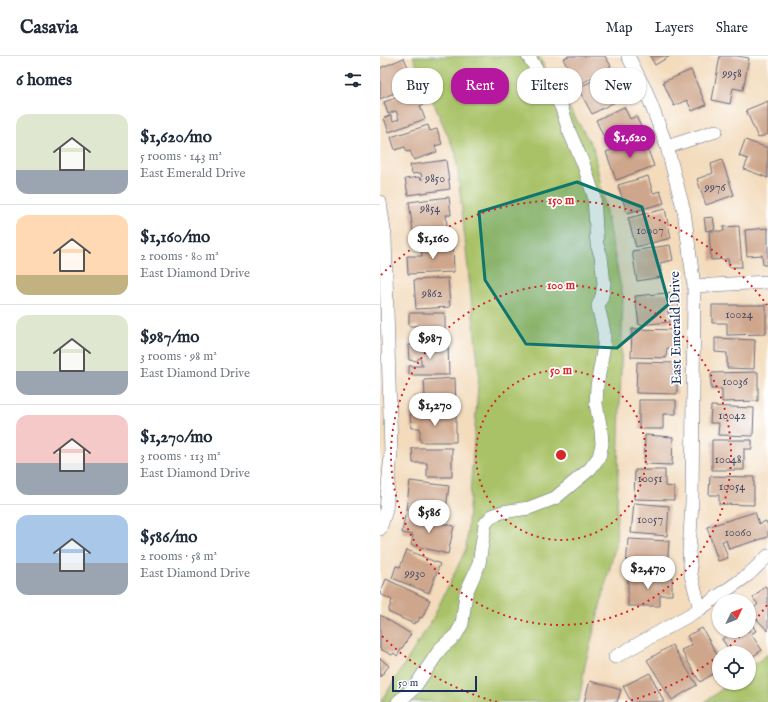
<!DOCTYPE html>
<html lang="en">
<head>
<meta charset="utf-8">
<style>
	body { margin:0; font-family:"IM FELL English",serif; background:#f6f6f7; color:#1f2937; height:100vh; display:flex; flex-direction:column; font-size:15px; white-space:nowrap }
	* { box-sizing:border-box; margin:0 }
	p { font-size:13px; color:#747a83 }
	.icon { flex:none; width:22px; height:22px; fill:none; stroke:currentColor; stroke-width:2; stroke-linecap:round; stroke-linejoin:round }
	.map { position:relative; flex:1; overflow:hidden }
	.side { display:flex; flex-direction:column; background:#fff; width:380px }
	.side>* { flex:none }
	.hud { position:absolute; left:12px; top:12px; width:316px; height:36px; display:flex; gap:8px }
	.needle { width:26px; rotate:47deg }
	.controls { position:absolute; left:332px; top:538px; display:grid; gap:8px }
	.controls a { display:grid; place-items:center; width:44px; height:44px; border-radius:50%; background:#fff; box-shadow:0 1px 3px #0004; font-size:20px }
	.scale { position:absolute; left:12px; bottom:10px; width:85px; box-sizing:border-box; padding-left:4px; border:2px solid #1b2f5e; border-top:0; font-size:11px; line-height:14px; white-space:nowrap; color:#1b2f5e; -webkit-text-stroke:3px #fff; paint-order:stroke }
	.price { position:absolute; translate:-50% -34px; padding:0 9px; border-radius:14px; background:#fff; color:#222; font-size:13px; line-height:26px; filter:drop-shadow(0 1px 2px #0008) }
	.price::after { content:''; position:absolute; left:50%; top:24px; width:12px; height:9px; margin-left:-6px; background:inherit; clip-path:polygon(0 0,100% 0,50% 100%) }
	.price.current { background:#b5179e; color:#fff }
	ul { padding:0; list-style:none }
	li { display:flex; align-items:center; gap:12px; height:100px; padding:0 16px }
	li+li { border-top:1px solid #e0e1e3 }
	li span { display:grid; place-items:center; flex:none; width:112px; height:80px; border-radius:12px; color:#555 }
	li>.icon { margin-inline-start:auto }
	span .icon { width:48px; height:48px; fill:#fffc; stroke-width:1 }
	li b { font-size:17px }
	h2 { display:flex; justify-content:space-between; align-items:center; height:48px; padding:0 16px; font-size:17px }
	.chip { padding:0 14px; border-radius:16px; background:#fff; box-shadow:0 1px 3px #0004; font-size:14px; line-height:36px }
	.chip.current { background:#b5179e; color:#fff }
	header { display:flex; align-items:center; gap:24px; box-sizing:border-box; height:56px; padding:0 20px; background:#fff; border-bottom:1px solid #e0e1e3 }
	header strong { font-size:19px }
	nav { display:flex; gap:22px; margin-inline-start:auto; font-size:14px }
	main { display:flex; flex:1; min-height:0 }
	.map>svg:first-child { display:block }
	.green { fill:#a9c268; stroke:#627863 }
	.building { fill:#cea68b }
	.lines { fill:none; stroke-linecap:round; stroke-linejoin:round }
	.minor-casing { stroke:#676b7f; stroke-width:14 }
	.minor { stroke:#fff; stroke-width:13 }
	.marked { fill:#0f766e; fill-opacity:0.2; stroke:#0f766e; stroke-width:3; stroke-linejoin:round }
	.ring { fill:none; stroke:#d62828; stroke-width:2; stroke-dasharray:2 4 }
	.labels { text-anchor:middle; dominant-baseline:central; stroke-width:3.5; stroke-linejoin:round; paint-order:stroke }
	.number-label { font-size:12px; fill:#484d69 }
	.street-label { font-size:14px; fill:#1b2f5e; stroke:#fff }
	.centre { fill:#d62828; stroke:#fff; stroke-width:2 }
	.ring-label { font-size:12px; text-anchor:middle; font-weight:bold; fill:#d62828; stroke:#fff; stroke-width:3.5; stroke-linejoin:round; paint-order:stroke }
</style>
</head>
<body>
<header>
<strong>Casavia</strong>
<nav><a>Map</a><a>Layers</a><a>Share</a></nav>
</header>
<main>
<section class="side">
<h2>6 homes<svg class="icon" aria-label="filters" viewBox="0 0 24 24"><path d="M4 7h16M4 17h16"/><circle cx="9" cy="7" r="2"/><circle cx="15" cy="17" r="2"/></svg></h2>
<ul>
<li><span style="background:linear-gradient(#dfe7d0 70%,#9aa5b1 0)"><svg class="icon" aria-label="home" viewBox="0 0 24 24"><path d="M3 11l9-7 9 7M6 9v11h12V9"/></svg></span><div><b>$1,620/mo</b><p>5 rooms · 143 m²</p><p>East Emerald Drive</p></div></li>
<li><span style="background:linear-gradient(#ffd9b3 75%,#c2b280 0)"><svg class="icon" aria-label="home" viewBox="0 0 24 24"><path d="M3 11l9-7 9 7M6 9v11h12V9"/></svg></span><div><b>$1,160/mo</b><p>2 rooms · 80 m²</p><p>East Diamond Drive</p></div></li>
<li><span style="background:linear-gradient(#dfe7d0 70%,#9aa5b1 0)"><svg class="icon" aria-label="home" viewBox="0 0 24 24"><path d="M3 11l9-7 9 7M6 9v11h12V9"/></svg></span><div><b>$987/mo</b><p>3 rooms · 98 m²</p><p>East Diamond Drive</p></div></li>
<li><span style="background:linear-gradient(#f6c9c9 60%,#9aa5b1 0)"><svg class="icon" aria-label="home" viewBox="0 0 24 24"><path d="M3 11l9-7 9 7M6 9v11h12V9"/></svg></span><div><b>$1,270/mo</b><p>3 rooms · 113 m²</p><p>East Diamond Drive</p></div></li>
<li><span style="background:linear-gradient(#a9c7e8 60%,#9aa5b1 0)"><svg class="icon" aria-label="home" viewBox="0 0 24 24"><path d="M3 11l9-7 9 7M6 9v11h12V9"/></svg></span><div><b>$586/mo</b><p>2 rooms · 58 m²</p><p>East Diamond Drive</p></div></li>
</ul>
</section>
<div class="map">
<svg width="388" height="646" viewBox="0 0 388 646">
	<rect width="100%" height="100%" fill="#fff"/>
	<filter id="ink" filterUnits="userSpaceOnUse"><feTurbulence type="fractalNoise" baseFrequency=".025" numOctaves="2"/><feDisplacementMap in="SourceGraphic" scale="8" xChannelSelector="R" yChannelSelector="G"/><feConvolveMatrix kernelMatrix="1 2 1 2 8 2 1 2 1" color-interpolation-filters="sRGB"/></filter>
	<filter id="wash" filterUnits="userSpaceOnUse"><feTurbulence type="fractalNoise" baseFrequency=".012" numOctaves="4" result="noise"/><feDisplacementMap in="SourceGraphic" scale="16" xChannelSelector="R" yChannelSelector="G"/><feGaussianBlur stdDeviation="0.9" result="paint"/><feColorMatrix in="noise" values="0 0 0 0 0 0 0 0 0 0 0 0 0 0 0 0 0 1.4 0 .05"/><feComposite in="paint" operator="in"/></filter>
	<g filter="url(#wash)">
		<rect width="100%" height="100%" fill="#f3dbbc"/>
		<path class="green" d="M 33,0 L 158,0 L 213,91 L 243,241 L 236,488 L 205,609 L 199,646 L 1,646 L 52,564 L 86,493 L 99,317 L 76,98 Z
			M 388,598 L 388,646 L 325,646 L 350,627 L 369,627 L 369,612 Z"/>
		<g id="blocks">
			<path class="building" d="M 188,0 L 225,0 L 231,10 L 199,29 L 183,3 Z
				M 270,0 L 290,0 L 275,9 Z
				M 340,0 L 357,0 L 369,2 L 363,34 L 353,32 L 350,48 L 332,44 Z
				M 24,2 L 35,28 L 0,43 L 0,12 Z
				M 235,13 L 248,39 L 212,58 L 198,32 Z
				M 311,14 L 326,49 L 312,55 L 307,44 L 294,50 L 283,26 Z
				M 38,34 L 43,49 L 40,50 L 45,63 L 9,76 L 4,62 L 11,59 L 13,65 L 19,63 L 16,55 L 8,58 L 4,46 Z
				M 388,45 L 388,78 L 378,82 L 366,54 Z
				M 244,51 L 250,63 L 256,60 L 263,75 L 228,90 L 216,64 Z
				M 48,69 L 50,75 L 57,73 L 62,88 L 55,90 L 57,96 L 34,104 L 30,95 L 27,96 L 25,91 L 15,94 L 11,81 Z
				M 264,83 L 274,110 L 236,124 L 226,96 Z
				M 365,84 L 388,92 L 388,122 L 364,113 L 368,103 L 359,100 Z
				M 66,104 L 70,133 L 28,139 L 25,123 L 39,121 L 42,124 L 41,117 L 32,118 L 30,109 Z
				M 342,104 L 354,139 L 326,149 L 317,123 L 333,117 L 331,108 Z
				M 268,120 L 273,137 L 280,135 L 284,147 L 247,157 L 238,129 Z
				M 69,141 L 71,159 L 66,159 L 67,171 L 33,175 L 29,146 Z
				M 285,153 L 291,182 L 256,191 L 248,162 Z
				M 333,161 L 335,173 L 326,175 L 324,162 Z
				M 359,170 L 362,211 L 349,211 L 348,203 L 331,204 L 329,175 L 344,175 L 343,171 Z
				M 388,172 L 388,209 L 383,209 L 382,199 L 367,200 L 365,174 Z
				M 73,188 L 74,216 L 28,218 L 27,200 L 42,200 L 41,189 Z
				M 290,189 L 293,204 L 280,207 L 282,221 L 257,225 L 252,195 Z
				M 68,222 L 70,251 L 36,253 L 34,224 Z
				M 297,236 L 299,254 L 288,255 L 290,266 L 259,269 L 255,240 Z
				M 332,249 L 386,249 L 386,278 L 347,279 L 347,267 L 332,267 Z
				M 29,257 L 65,257 L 65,284 L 38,285 L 38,270 L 29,270 Z
				M 252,273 L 298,274 L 298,292 L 287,292 L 286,302 L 251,301 Z
				M 335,282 L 375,284 L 374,313 L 347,312 L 347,297 L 335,296 Z
				M 28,289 L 68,289 L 69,319 L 29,319 L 29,310 L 43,310 L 43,308 L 41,308 L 41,303 L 39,302 L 37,305 L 29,304 Z
				M 257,306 L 297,307 L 297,338 L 256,337 Z
				M 378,316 L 378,345 L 342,346 L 342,333 L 331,333 L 331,317 Z
				M 75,322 L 76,352 L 39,354 L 38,341 L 45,340 L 44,324 Z
				M 259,344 L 296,344 L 296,358 L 283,358 L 283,373 L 259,373 Z
				M 331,350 L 374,352 L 373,380 L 338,379 L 339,367 L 330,367 Z
				M 76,357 L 76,386 L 40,386 L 40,372 L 31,372 L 30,358 Z
				M 265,379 L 293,381 L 292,409 L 264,408 Z
				M 332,384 L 372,384 L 372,393 L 364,393 L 364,414 L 332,414 Z
				M 32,392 L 72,392 L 72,421 L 47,421 L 47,407 L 33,407 Z
				M 255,414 L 285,414 L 285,430 L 294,431 L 294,444 L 254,443 Z
				M 330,420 L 374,421 L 374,449 L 339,448 L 339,439 L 329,439 Z
				M 30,425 L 69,430 L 65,460 L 26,454 Z
				M 254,447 L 289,450 L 287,480 L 251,477 Z
				M 375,456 L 379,468 L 386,465 L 388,470 L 388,481 L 349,493 L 346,484 L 342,485 L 348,502 L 338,505 L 327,471 Z
				M 25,459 L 74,470 L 68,498 L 31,489 L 33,479 L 22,477 Z
				M 248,483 L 289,485 L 287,514 L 246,512 Z
				M 27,494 L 60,508 L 49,537 L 12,522 L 16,510 L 20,511 Z
				M 248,520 L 292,521 L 292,539 L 280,539 L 280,550 L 248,550 Z
				M 6,523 L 50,544 L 42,562 L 40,561 L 38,566 L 35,566 L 34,568 L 8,556 L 12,544 L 0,538 Z
				M 385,530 L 388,533 L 388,575 L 370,556 L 378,548 L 373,542 Z
				M 0,559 L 31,578 L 17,600 L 14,597 L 12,599 L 0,593 Z
				M 370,565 L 376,575 L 371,578 L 382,594 L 369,603 L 369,597 L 351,597 L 342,583 L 355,575 L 369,575 L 369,566 Z
				M 322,572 L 339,602 L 339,614 L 320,626 L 301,594 L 312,589 L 307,580 Z
				M 292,589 L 317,629 L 292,644 L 267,604 Z
				M 0,602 L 9,610 L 0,621 Z
				M 270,617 L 284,646 L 251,646 L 243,630 Z
				M 210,625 L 241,634 L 237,646 L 204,646 Z"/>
		</g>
	</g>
	<g filter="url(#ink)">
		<use href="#blocks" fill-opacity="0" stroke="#676b7f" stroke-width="1"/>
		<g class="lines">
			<g class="minor-casing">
				<path id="minor" d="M 248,0 L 266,35 L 287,91 L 304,155 L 314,230 L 312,446 L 309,496 L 311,519 L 320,553
					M 287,91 L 336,75
					M 0,146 L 5,181 L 11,397 L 6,454 L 0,473
					M 314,230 L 388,226
					M 235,601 L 320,553 L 368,519 L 388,500
					M 18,646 L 34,632 L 61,592 L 76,579 L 82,568 L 86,537 L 99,508 L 105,468 L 112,460 L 122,456 L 149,452 L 175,442 L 210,413 L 219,401 L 222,388 L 221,374 L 216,348 L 217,330 L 224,289 L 224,276 L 218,250 L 222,240 L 224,228 L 221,200 L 217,189 L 214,140 L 203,107 L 189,75 L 181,50 L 148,0"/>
			</g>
			<use href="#minor" class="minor"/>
		</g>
	</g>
	<path class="marked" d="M 197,126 L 262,151 L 289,248 L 237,292 L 146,288 L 105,224 L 99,156 Z"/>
	<g class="ring">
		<circle cx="181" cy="399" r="85"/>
		<circle cx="181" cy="399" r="170"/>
		<path d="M387 549A255 255 0 0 1 369 571M364 576A255 255 0 0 1 343 596M338 600A255 255 0 0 1 245 646M117 646A255 255 0 0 1 1 579M1 219A255 255 0 0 1 387 249"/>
	</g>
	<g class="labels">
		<g class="number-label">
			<text x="352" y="17">9958</text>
			<text x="55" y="122">9850</text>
			<text x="335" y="131">9976</text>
			<text x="50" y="152">9854</text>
			<text x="270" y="174">10007</text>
			<text x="52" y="237">9862</text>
			<text x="359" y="258">10024</text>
			<text x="355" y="325">10036</text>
			<text x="352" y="359">10042</text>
			<text x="348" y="403">10048</text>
			<text x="270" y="422">10051</text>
			<text x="352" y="430">10054</text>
			<text x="270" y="463">10057</text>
			<text x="358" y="476">10060</text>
			<text x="35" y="517">9930</text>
		</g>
		<g class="street-label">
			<text transform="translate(296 272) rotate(-91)">East Emerald Drive</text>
		</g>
	</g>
	<circle cx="181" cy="399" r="6" class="centre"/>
	<g class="ring-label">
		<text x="181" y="148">150 m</text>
		<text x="181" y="233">100 m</text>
		<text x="181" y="318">50 m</text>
	</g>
</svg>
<div class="controls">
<a><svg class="needle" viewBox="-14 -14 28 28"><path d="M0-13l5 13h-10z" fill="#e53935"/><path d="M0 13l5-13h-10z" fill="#747a83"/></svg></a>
<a><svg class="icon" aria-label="locate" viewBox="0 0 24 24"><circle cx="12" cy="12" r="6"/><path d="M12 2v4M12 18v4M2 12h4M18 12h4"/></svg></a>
</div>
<div class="scale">50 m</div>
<b class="price current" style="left:250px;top:103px">$1,620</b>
<b class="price" style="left:53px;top:204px">$1,160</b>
<b class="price" style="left:50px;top:304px">$987</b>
<b class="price" style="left:55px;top:371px">$1,270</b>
<b class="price" style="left:49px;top:478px">$586</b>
<b class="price" style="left:268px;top:534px">$2,470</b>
<div class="hud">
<a class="chip">Buy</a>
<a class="chip current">Rent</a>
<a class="chip">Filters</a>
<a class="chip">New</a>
</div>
</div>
</main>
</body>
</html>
